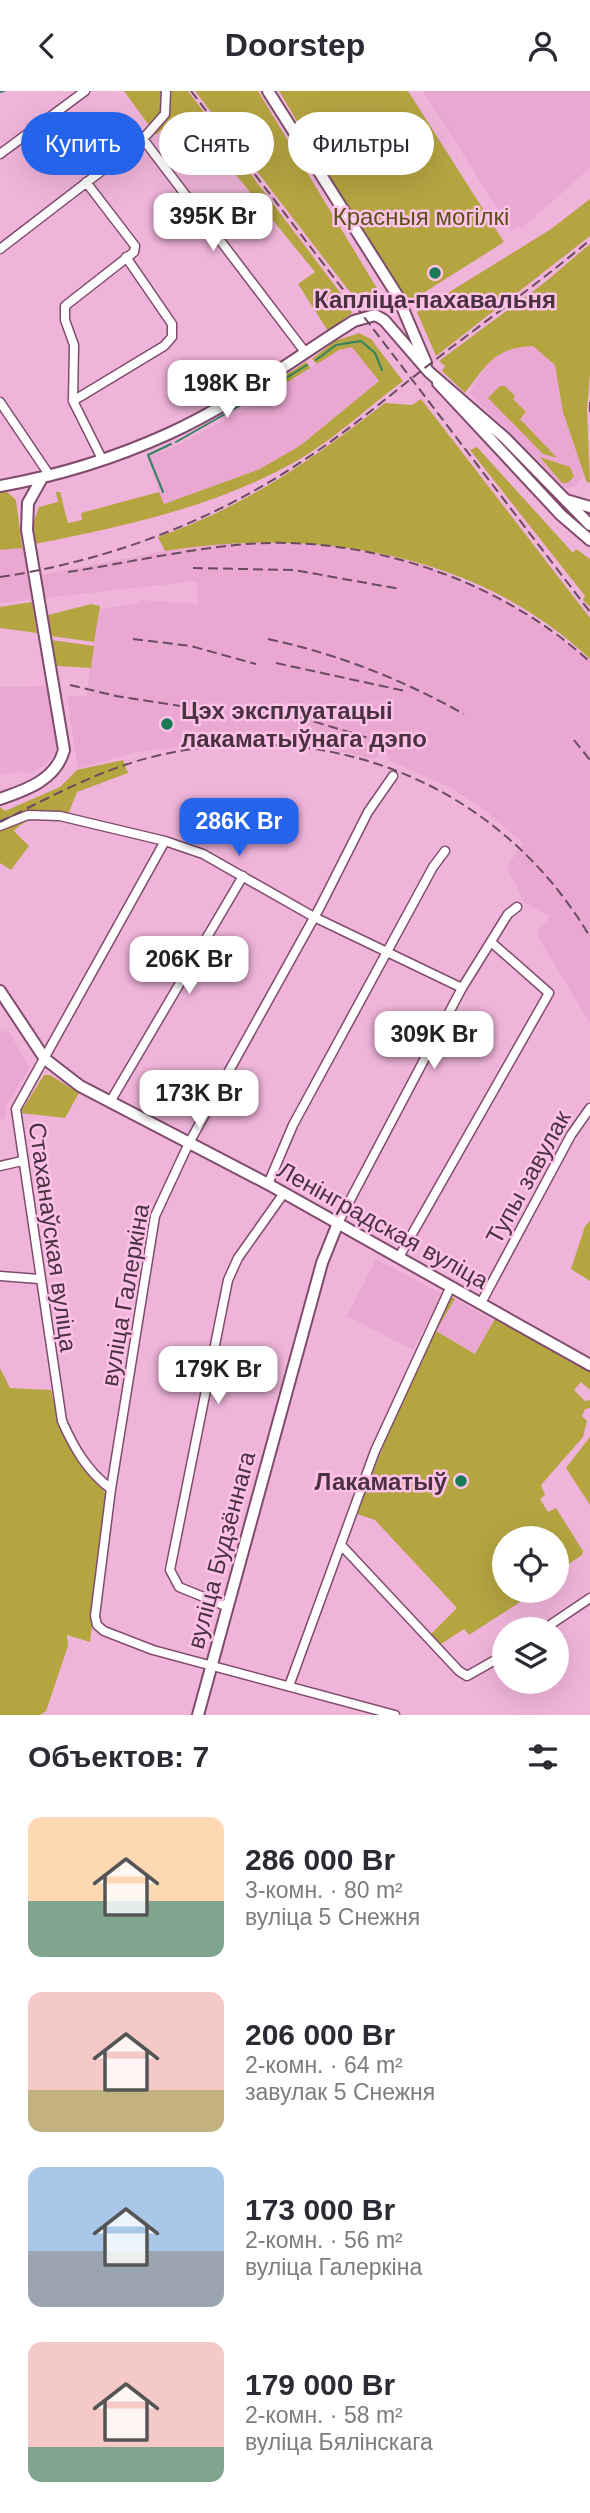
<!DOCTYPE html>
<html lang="ru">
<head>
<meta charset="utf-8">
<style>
	body { margin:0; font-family:Helvetica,sans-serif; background:#f2f2f3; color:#2b2b33; height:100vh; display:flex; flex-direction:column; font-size:26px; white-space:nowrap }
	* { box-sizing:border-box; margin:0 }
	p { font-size:23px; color:#7c7c81 }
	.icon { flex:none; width:38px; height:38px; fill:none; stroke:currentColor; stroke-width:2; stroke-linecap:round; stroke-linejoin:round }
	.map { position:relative; height:1624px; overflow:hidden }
	.panel { display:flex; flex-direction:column; background:#fff; flex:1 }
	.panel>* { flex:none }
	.guide { position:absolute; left:21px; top:21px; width:550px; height:63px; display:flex; gap:14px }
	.fabs { position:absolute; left:492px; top:1435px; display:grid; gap:14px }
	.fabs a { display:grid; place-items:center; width:77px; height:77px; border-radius:50%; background:#fff; box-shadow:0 7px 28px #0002; font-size:35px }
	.price { position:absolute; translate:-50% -60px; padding:0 16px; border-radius:14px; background:#fff; color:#222; font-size:23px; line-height:46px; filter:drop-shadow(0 2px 4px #0008) }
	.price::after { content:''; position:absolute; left:50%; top:42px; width:21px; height:16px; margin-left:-10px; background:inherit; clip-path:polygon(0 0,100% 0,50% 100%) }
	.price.current { background:#2563eb; color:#fff }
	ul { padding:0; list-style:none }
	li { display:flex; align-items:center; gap:21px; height:175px; padding:0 28px }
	li span { display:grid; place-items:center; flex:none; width:196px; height:140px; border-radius:14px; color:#555 }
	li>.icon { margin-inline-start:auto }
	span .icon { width:84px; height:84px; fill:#fffc; stroke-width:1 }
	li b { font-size:30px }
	h2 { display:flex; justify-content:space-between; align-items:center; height:84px; padding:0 28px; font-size:30px }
	.pill { padding:0 24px; border-radius:32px; background:#fff; box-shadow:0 7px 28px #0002; font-size:24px; line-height:63px }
	.pill.current { background:#2563eb; color:#fff }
	header { display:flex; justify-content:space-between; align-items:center; height:91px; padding:0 28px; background:#fff; font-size:32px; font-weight:700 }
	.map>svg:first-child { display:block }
	.built { fill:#e9a7d1 }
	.green { fill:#b4a541 }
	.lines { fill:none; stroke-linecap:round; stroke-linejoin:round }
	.stream { stroke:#308263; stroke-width:2 }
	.street-casing { stroke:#804c6e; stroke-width:11 }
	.secondary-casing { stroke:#804c6e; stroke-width:14 }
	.street { stroke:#fff; stroke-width:8 }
	.secondary { stroke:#fff; stroke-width:10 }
	.rail { stroke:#6a4b5f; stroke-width:2; stroke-dasharray:10 5; stroke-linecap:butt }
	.poi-dot { fill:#187b54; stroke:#fec1e7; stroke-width:2.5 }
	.labels { text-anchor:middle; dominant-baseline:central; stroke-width:5; stroke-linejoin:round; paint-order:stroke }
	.park-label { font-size:24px; fill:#5b5217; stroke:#fec1e7 }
	.poi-label { font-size:24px; font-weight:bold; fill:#4a3241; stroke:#fec1e7 }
	.street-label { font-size:24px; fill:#4a3241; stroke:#fec1e7 }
</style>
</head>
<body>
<header><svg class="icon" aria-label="back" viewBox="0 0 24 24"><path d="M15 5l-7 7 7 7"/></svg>Doorstep<svg class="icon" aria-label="person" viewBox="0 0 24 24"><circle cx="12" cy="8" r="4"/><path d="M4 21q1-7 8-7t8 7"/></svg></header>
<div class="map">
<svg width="590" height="1624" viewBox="0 0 590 1624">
	<rect width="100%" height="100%" fill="#f0b4da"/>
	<path class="built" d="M 423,0 L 590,0 L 590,77 L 521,138 L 518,135 L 511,139 Z
		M 534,253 L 556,272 L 585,383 L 576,395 L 566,398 L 469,302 L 484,277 L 497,265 L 511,257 Z
		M 352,256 L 379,290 L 301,354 L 260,378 L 163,413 L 147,366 L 172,357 L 253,314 L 339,259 Z
		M 248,449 L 318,452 L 389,464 L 429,476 L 486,499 L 521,520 L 590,569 L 590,932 L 538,846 L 539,838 L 550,826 L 524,811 L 507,776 L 523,752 L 482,717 L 449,696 L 388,669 L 387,664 L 380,662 L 375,668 L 322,656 L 249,649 L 136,661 L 78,678 L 67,605 L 87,605 L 98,518 L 140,512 L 140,509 L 198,513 L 197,490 L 0,512 L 0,459 L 36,455 L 41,484 L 165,460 Z
		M 48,595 L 56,645 L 56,664 L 32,683 L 21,680 L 0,684 L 0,596 Z
		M 8,940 L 30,976 L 5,1016 L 6,1027 L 0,1029 L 0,941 Z
		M 376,1168 L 442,1203 L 413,1259 L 347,1225 Z
		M 455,1208 L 493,1230 L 476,1263 L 436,1240 Z"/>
	<path class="green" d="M 124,0 L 164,0 L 163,23 L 151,37 Z
		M 168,0 L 188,0 L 345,208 L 352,222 L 328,240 L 298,193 L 315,181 L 188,25 L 182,28 L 178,24 L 156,44 L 153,40 L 161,33 Z
		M 195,0 L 258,0 L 387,214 L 376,216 L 367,200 L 353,205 Z
		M 279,0 L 408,0 L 504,151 L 406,213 Z
		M 590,108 L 590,145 L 436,265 L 417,221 L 551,138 Z
		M 590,153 L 590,282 L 587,320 L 590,391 L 587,392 L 563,321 L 555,274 L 533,255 C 493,257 487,274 465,302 L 442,280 L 445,275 L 439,270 L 544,192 Z
		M 359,242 L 371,248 L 403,290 C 369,315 337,346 300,368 C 219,415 126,435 35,453 L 33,433 L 39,416 L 58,411 L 56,401 L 60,401 L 68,432 L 82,429 L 81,422 L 159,401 L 164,413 L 260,378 L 301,354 L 379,290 L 352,256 L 339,259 L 317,273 L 312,268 L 335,250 Z
		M 306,271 L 310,277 L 261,308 L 259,301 Z
		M 500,295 L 505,295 L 515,305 L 513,308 L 526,321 L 520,328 L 557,367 L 543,363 L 488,307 Z
		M 421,308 L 590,527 L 590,568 C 478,461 312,436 165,460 L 158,446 C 249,414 311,369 385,312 L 412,314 Z
		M 477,356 L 573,462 L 576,458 L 590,468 L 590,516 L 583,509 L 585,505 L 470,359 Z
		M 540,366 L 570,376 L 574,386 L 567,392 L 562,392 Z
		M 7,401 L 16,409 L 22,457 L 0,459 L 0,402 Z
		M 32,511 L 37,542 L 0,537 L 0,516 Z
		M 91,513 L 100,515 L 94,551 L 51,545 L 48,524 Z
		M 51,549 L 94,555 L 91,577 L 57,575 Z
		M 123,669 L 128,682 L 77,701 L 65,731 C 45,727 29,724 14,740 L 29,755 L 11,779 L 0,772 L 0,716 L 5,720 L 60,696 L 77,679 Z
		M 44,984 L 50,984 L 79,1002 L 65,1027 L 20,1022 Z
		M 590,1130 L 590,1190 L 571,1178 L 585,1135 Z
		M 450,1205 L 455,1208 L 436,1240 L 475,1263 L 496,1226 L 590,1279 L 590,1299 L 581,1291 L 574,1299 L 585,1310 L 590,1309 L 590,1317 L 585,1318 L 582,1325 L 587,1330 L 583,1346 L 541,1394 L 545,1404 L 540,1408 L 548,1421 L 556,1417 L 583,1460 L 582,1464 L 557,1481 L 556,1447 L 504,1447 L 504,1494 L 501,1497 L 507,1502 L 513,1500 L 520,1511 L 469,1544 L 464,1538 L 441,1553 L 430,1544 L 457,1517 L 375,1429 L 357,1423 L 397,1319 Z
		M 0,1277 L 10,1297 L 51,1299 C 56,1321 61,1341 73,1361 C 84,1378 104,1389 107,1410 L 90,1551 L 67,1544 L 68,1555 L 46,1620 L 40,1624 L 0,1624 Z
		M 590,1346 L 590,1414 L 566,1377 Z"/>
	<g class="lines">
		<path class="stream" d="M 0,1 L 4,0
			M 316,269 L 336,254 L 361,250 L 375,262 L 382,279
			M 260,303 L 307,274
			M 176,351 L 253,307
			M 163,401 L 148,364 L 171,353"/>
		<g class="street-casing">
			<path id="street" d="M 143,48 L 305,261
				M 0,63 L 85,0
				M 86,91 L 135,155 L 134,161 L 65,215 L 65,229 L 74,254 L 73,310 L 102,368
				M 0,158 L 143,48 L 165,23 L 166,0
				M 73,310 L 164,255 L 172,246 L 172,233 L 126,166
				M 0,311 L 50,385
				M 393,685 L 368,721 L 320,816 L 189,1052 L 155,1125 L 111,1398 L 95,1525 L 97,1534 L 104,1540 L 153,1559 L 395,1624
				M 0,735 L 28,724 L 60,725 L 165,750 L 203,763 L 314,826 L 462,897
				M 110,1011 L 243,785
				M 0,1075 L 22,1070
				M 268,1093 L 293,1034 L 433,776 L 445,760
				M 338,1132 L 462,897 L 508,823 L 517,816
				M 399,1166 L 549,902 L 491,851
				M 0,1185 L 39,1188
				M 481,1212 L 571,1044 L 590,1017
				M 111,1398 C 87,1380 74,1357 62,1330 L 16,1018 L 165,750
				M 342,1455 L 459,1580 L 467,1585 L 504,1564
				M 228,1516 L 179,1496 L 170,1479 L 228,1189 L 238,1167 L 284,1102
				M 544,1538 L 590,1507
				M 289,1595 L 375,1360 L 451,1195"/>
		</g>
		<g class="secondary-casing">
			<path id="secondary" d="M 268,0 L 397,204 L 426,272
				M 438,292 L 561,424 L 590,449
				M 0,395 C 57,385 115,367 168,343 C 233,314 293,268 354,230 L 375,224 L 384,229 L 429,281 L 505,347 L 590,434
				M 566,409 L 590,416
				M 0,708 C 26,699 56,689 64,659 L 27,439 L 28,412 L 42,387
				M 0,900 L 45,968 L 80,995 L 268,1093 L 590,1274
				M 198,1624 L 322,1172 L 338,1132"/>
		</g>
		<use href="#street" class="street"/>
		<use href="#secondary" class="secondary"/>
		<path class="rail" d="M 191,0 L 590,521
			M 590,311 L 590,324
			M 193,477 L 294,479 L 400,498
			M 68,481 C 127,472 187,458 247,453 C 367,444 501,489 590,571
			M 0,486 C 108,470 214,430 304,369 C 350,339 392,302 435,269 C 487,229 540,191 590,149
			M 133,548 L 191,555 L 256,573
			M 268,548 C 338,563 401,588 464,623
			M 276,572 L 405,600
			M 70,594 L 116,605 L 187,616
			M 240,619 L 299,626 L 395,655
			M 574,649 L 590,669
			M 0,731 C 50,706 101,678 156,665 C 328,624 500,693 590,846"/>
	</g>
	<g class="poi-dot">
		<circle cx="435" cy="182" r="7"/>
		<circle cx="167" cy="633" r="7"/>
		<circle cx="461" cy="1390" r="7"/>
	</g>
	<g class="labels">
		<g class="park-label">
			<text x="421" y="125">Красныя могілкі</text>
		</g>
		<g class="poi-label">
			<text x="435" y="208">Капліца-пахавальня</text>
			<text x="181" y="619" text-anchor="start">Цэх эксплуатацыі<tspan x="181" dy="28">лакаматыўнага дэпо</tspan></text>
			<text x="447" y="1390" text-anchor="end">Лакаматыў</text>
		</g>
		<g class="street-label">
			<text transform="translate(528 1086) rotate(-61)">Тупы завулак</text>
			<text transform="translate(383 1134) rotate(29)">Ленінградская вуліца</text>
			<text transform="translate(53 1146) rotate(82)">Стаханаўская вуліца</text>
			<text transform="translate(125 1204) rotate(-80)">вуліца Галеркіна</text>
			<text transform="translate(221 1459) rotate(-75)">вуліца Будзённага</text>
		</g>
	</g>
</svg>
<div class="fabs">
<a><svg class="icon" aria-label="locate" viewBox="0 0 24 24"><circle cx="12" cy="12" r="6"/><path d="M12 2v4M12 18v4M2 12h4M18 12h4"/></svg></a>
<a><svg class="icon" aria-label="layers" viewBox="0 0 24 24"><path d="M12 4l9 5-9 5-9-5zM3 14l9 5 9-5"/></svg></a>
</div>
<b class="price" style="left:213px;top:162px">395K Br</b>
<b class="price" style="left:227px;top:329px">198K Br</b>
<b class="price current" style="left:239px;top:767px">286K Br</b>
<b class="price" style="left:189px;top:905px">206K Br</b>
<b class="price" style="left:434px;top:980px">309K Br</b>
<b class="price" style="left:199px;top:1039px">173K Br</b>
<b class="price" style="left:218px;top:1315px">179K Br</b>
<div class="guide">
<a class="pill current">Купить</a>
<a class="pill">Снять</a>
<a class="pill">Фильтры</a>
</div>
</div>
<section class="panel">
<h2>Объектов: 7<svg class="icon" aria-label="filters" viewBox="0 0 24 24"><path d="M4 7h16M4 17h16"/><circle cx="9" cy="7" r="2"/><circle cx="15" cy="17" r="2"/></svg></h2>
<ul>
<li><span style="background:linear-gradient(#ffd9b3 60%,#7fa58c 0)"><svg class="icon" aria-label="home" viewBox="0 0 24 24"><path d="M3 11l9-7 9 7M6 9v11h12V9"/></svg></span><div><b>286 000 Br</b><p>3-комн. · 80 m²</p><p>вуліца 5 Снежня</p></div></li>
<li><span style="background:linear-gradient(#f6c9c9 70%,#c2b280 0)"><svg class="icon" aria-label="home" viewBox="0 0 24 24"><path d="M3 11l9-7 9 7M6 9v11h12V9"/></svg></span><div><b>206 000 Br</b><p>2-комн. · 64 m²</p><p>завулак 5 Снежня</p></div></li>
<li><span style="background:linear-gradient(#a9c7e8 60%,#9aa5b1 0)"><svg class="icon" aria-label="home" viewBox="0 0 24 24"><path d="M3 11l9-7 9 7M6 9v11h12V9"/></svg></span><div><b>173 000 Br</b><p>2-комн. · 56 m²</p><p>вуліца Галеркіна</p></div></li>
<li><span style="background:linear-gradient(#f6c9c9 75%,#7fa58c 0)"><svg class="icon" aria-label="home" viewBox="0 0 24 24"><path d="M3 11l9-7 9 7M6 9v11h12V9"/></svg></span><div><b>179 000 Br</b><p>2-комн. · 58 m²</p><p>вуліца Бялінскага</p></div></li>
</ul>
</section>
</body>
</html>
